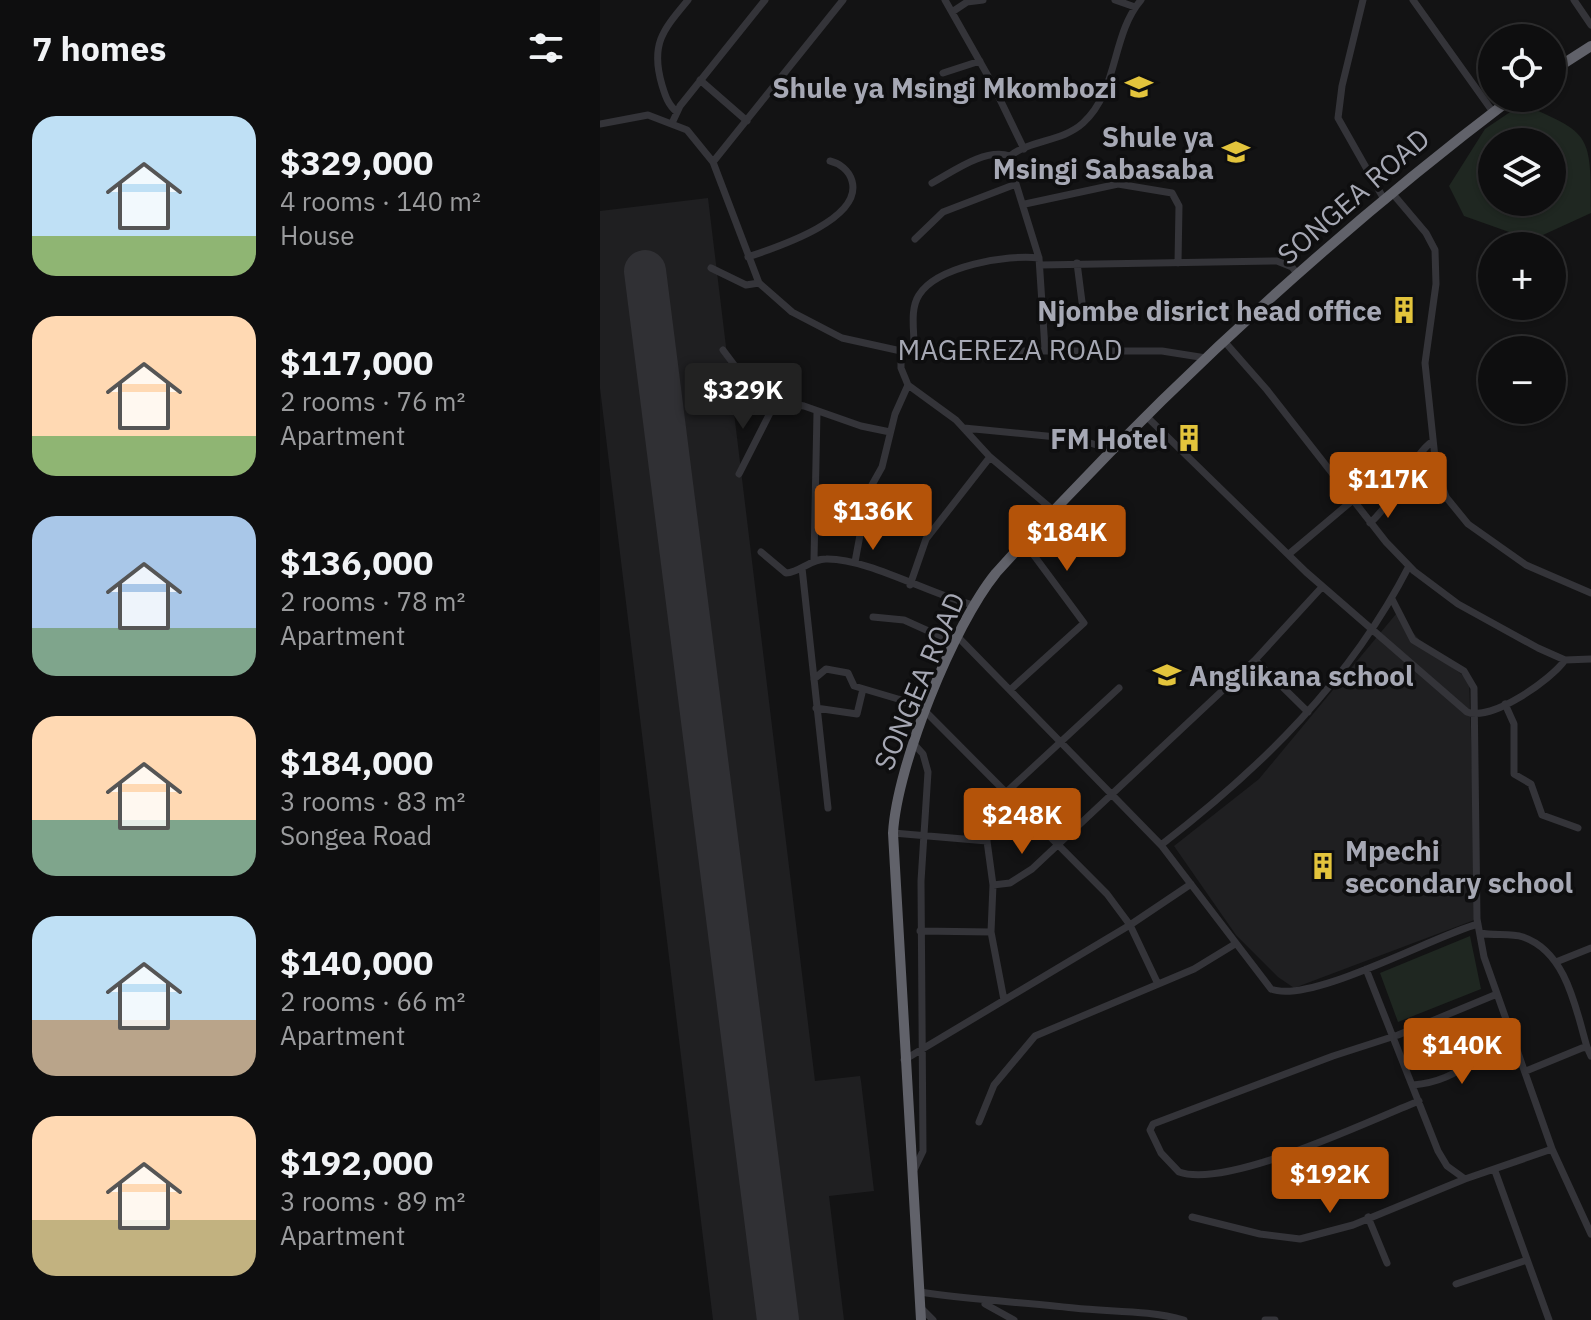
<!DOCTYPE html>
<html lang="en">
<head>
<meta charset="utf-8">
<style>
	body { margin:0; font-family:"IBM Plex Sans",sans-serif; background:#171718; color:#f1f3f6; height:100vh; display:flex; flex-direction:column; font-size:30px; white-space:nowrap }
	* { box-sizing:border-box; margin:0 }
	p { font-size:26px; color:#9b9c9e }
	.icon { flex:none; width:44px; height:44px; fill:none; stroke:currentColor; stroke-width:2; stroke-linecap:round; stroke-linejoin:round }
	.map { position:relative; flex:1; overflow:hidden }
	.sheet { display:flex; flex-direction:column; background:#0e0e0f; width:600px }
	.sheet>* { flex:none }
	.controls { position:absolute; left:878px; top:24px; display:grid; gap:16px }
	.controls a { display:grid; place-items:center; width:88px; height:88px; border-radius:50%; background:#0e0e0f; box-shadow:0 2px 6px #0004,0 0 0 2px #2e2e2f; font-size:40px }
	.price { position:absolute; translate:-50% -68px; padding:0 18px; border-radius:8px; background:#b45309; color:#fff; font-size:26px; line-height:52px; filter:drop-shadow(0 2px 4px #0008) }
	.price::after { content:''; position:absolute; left:50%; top:48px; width:24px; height:18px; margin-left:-12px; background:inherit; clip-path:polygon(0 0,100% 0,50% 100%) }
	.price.active { background:#222; color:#fff }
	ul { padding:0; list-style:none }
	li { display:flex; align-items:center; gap:24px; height:200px; padding:0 32px }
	li span { display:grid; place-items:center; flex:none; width:224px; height:160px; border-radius:24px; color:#555 }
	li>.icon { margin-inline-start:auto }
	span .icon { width:96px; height:96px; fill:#fffc; stroke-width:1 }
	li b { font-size:34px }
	h2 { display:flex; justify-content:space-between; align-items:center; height:96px; padding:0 32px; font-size:34px }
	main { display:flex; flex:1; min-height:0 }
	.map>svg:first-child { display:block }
	.built { fill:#1f1f21 }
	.green { fill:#1f2721; fill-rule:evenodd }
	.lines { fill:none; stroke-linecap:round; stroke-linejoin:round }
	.runway { stroke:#303034; stroke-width:42 }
	.minor { stroke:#343439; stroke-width:7 }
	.highway { stroke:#61626a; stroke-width:10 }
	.labels { text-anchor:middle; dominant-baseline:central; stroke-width:7; stroke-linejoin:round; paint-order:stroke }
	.poi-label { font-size:28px; font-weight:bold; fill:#a6a8b4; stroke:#0e0e0f; text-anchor:end }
	.street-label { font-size:28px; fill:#a6a8b4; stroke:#0e0e0f }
</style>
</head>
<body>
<main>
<section class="sheet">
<h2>7 homes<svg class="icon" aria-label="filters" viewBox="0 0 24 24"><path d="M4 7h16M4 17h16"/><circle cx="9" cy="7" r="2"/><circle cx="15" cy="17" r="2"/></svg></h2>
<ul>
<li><span style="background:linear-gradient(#bfe0f5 75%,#8fb573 0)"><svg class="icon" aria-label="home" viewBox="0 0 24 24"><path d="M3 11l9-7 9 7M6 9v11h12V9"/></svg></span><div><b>$329,000</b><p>4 rooms · 140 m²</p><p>House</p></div></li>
<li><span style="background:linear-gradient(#ffd9b3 75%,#8fb573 0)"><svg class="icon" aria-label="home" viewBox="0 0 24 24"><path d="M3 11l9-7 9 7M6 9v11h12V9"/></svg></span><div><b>$117,000</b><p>2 rooms · 76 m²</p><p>Apartment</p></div></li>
<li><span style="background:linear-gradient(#a9c7e8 70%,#7fa58c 0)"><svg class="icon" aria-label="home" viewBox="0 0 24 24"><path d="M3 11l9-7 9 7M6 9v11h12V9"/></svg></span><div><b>$136,000</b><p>2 rooms · 78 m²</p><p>Apartment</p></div></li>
<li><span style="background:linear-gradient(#ffd9b3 65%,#7fa58c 0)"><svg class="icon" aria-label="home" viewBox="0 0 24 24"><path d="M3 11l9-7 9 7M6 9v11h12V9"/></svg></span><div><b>$184,000</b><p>3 rooms · 83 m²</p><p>Songea Road</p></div></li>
<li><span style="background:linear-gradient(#bfe0f5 65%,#b9a48a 0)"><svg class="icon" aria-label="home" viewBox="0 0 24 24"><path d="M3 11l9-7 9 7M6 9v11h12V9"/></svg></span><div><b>$140,000</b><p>2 rooms · 66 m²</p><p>Apartment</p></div></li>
<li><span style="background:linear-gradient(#ffd9b3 65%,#c2b280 0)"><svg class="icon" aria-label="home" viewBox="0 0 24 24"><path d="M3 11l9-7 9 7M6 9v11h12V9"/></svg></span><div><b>$192,000</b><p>3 rooms · 89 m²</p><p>Apartment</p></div></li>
</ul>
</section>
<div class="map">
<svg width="991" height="1320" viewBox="0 0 991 1320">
	<rect width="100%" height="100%" fill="#131314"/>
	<path class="built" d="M 108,198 L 215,1081 L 260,1076 L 261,1081 L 274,1191 L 229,1196 L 244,1320 L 113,1320 L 0,388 L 0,211 Z
		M 796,614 L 826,647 L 869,680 L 877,919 L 694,988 L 678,977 L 636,935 L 574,846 L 659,779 Z"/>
	<path class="green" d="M 922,104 C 991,134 991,133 991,213 L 932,240 L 864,216 L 849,186 L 885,129 ZM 892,142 L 952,142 L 952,202 L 892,202 Z
		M 870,936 L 881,989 L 798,1022 L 780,973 Z"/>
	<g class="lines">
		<path class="runway" d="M 45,271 L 178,1320"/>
		<path class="minor" d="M 345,0 L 392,83 L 424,149
			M 515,0 L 535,7
			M 763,0 L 742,86 L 738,118 L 785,201
			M 813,0 L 893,112
			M 974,0 L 991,25
			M 352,12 L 367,2 L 383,0
			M 343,73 L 380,61
			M 100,80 L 147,121
			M 77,112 C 68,105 65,95 62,85 C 50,44 63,30 88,0
			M 73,121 L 80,106 L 165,0
			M 0,124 L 48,115 L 87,130 L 113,162 L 159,283 L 192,312 L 242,338 L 301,351 L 562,351 L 606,358
			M 113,162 L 243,0
			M 332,183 C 354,171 384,148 410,156
			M 793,194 L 826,233 L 835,250 L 836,284 L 825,363 L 836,467 L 846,497 L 868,524 L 926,565 L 991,593
			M 425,204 L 518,184 L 572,193 L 579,206 L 578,263
			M 315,239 L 343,212 L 416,184
			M 148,257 C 174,248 263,220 252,181 C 249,170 239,163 230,161
			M 477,263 L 482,302
			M 440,265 L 677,261 L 692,267 L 698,275
			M 111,268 L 146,285 L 159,283
			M 624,341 L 667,390 L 786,542 L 814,571 L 858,604 L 938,648 L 965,660 L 991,659
			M 445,349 L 439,258 L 412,171 L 410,156 C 432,139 462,142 483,123 C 519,90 511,35 541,0
			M 123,350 L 159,398 L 204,406 L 261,426 L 290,432
			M 301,351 L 301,368 L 308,385 L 356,420 L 390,457 L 454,511
			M 314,351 C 315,334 309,310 319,295 C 337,266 408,254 439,258
			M 546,416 L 706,572 L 867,712 C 891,722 951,680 965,660
			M 364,428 L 477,439 L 513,450
			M 139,474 L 175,403
			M 803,484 L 837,498 L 846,497
			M 770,523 C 796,500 812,455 833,441
			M 161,552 L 186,573 C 201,572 210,559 226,559 C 267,558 329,594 373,605
			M 689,554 L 753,500
			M 214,560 L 217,412
			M 255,562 L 268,492 L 282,467 L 295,414 L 308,385
			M 202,568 L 228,808
			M 310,585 L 326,539 L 390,457
			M 792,599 L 813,640 L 864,671 L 874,688 L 877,919 L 884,957 L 952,1149 L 991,1234
			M 273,617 L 304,620 L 355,643
			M 357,636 L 561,845 L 671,989 C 710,1005 835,935 878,924
			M 655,660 L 708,712
			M 214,679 L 226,669 L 248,673 L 254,686 L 298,699 L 326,712 L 507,894 L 530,925 L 557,982
			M 410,690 L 484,623 L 424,542
			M 905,704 L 914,724 L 914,774 L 931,784 L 942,815 L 978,828
			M 216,708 L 257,714 L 263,689
			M 293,833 L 387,841
			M 561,845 C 662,767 750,681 809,566
			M 393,885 L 410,883 L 432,869 L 655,660 L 722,587
			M 320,931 L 391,932
			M 880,933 C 894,936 910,933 923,937 C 967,952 976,1010 987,1047
			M 956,962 L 991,948
			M 766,969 L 838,1151 L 847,1166 L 865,1179 L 952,1149
			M 404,1000 L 391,932 L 393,885 L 387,841 L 389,824 L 400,798 L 519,688
			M 304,1060 L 530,925 L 591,884
			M 926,1071 L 982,1048 L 987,1047 L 991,1056
			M 813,1085 C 835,1083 855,1076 872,1060 L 873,1048
			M 819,1101 C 768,1121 628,1189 579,1172 L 561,1153 L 550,1130 L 553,1124 L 733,1056 L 798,1035 L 897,994
			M 379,1122 L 394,1085 L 435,1036 L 594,969 L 635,944
			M 895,1171 L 949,1320
			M 313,1172 L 323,1151 L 321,881 L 328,772 L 323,754 L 314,744
			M 592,1217 L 660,1234 L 700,1239 L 753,1225 L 865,1179
			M 768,1217 L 787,1263
			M 856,1284 L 927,1260
			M 320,1292 C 371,1300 422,1302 474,1308 C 510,1312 548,1310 584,1320
			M 385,1304 L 414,1320
			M 321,1308 L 333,1320
			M 665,1320 L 675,1320"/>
		<path class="highway" d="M 952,71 L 991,46
			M 321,1320 L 293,833 C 297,765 353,626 396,573 C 553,400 726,239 912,98"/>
	</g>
	<defs>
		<g id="school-bare" transform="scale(2.16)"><path d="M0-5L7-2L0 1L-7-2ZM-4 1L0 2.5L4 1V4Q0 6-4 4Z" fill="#e3c43c" stroke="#0e0e0f" stroke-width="2.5" paint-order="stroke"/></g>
		<g id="building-bare" transform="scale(2.16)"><path d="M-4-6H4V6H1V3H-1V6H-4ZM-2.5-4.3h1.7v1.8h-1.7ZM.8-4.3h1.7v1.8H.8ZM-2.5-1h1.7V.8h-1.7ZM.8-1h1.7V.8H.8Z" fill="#e3c43c" stroke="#0e0e0f" stroke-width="2.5" paint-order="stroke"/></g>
	</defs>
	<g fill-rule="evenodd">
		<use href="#school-bare" x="539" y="87"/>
		<use href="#school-bare" x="636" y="152"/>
		<use href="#building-bare" x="804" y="310"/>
		<use href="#building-bare" x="589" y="438"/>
		<use href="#school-bare" x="567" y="675"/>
		<use href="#building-bare" x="723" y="866"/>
	</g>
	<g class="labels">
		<g class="poi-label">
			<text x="517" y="87">Shule ya Msingi Mkombozi</text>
			<text x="614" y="136">Shule ya<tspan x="614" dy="32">Msingi Sabasaba</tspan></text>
			<text x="782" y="310">Njombe disrict head office</text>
			<text x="567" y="438">FM Hotel</text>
			<text x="589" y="675" text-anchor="start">Anglikana school</text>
			<text x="745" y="850" text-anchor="start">Mpechi<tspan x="745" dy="32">secondary school</tspan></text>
		</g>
		<g class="street-label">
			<text transform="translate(753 196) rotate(-41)">SONGEA ROAD</text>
			<text x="410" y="349">MAGEREZA ROAD</text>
			<text transform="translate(319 681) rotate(-67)">SONGEA ROAD</text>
		</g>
	</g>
</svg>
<div class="controls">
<a><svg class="icon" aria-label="locate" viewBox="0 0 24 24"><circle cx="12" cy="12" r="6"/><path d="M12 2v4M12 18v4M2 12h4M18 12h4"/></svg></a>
<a><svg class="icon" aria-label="layers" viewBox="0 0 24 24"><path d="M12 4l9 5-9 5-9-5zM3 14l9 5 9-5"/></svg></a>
<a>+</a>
<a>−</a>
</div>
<b class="price active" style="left:143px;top:431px">$329K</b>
<b class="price" style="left:788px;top:520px">$117K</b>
<b class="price" style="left:273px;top:552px">$136K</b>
<b class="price" style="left:467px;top:573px">$184K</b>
<b class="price" style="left:422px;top:856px">$248K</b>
<b class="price" style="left:862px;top:1086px">$140K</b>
<b class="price" style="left:730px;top:1215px">$192K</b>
</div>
</main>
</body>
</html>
